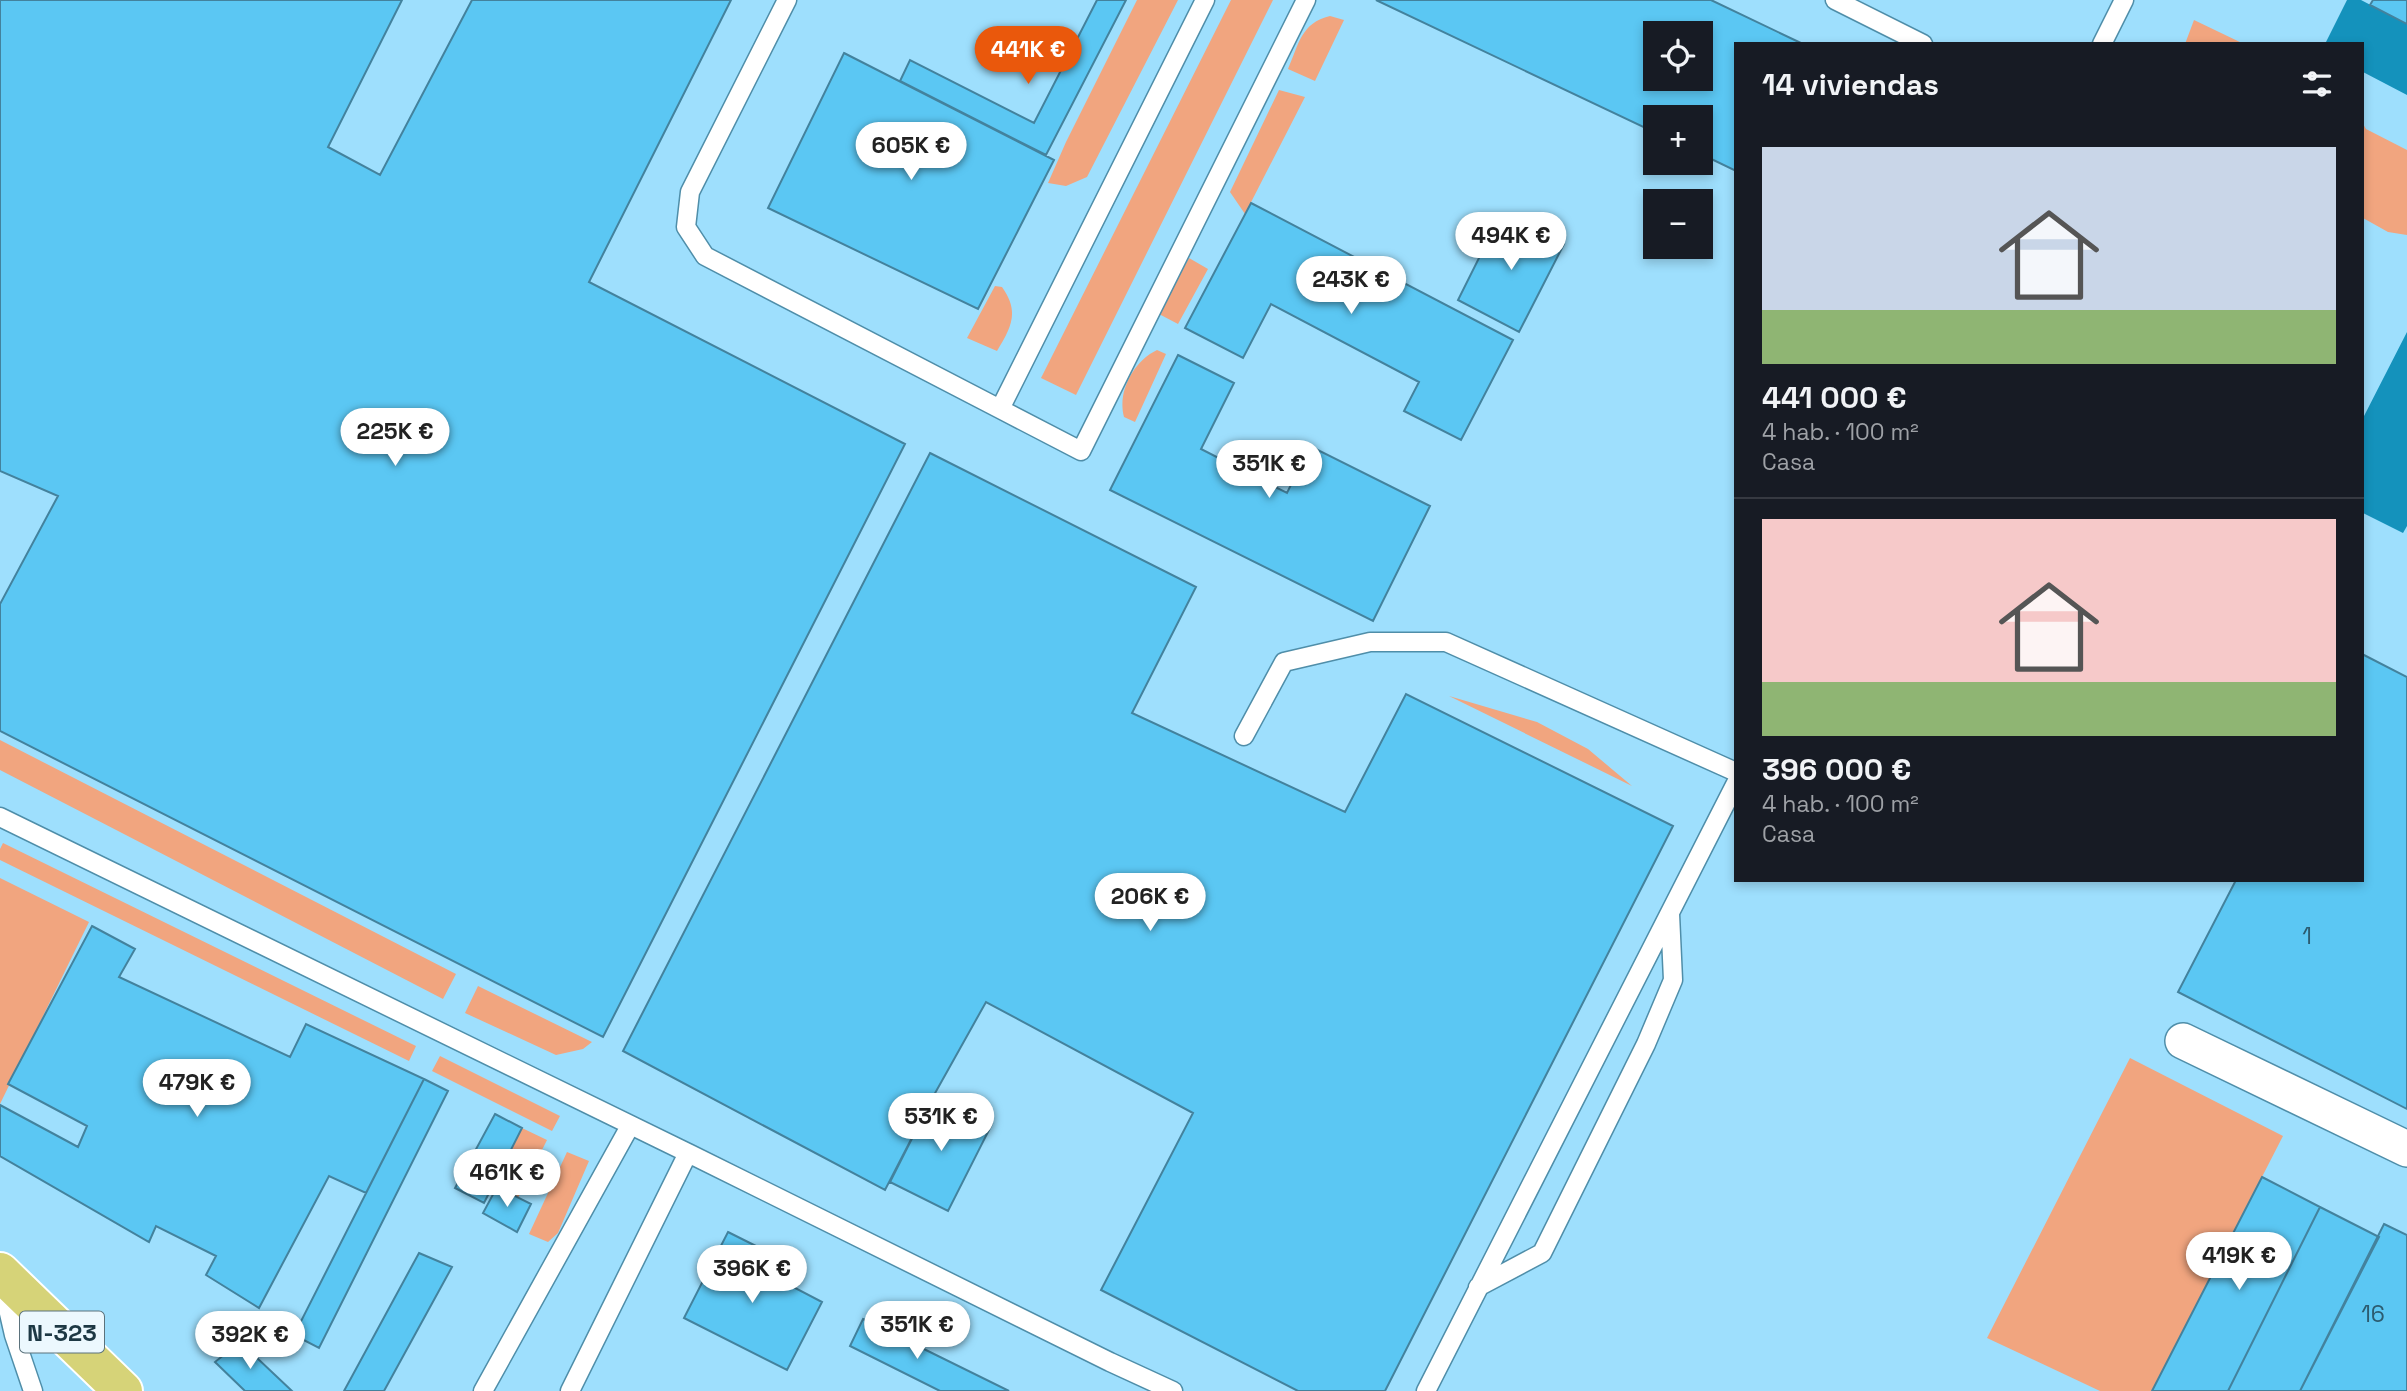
<!DOCTYPE html>
<html lang="es">
<head>
<meta charset="utf-8">
<style>
	body { margin:0; font-family:"Space Grotesk",sans-serif; background:#20242c; color:#f1f3f6; height:100vh; display:flex; flex-direction:column; font-size:26px; white-space:nowrap }
	* { box-sizing:border-box; margin:0 }
	p { font-size:23px; color:#9ea1a6 }
	.icon { flex:none; width:38px; height:38px; fill:none; stroke:currentColor; stroke-width:2; stroke-linecap:round; stroke-linejoin:round }
	.map { position:relative; flex:1; overflow:hidden }
	.drawer { position:absolute; left:1734px; top:42px; width:630px; height:840px; display:flex; flex-direction:column; background:#171b24; border-radius:0px; box-shadow:0 4px 10px #0003 }
	.drawer>* { flex:none }
	.controls { position:absolute; left:1643px; top:21px; display:grid; gap:14px }
	.controls a { display:grid; place-items:center; width:70px; height:70px; border-radius:0px; background:#171b24; box-shadow:0 4px 10px #0003; font-size:35px }
	.price { position:absolute; translate:-50% -60px; padding:0 16px; border-radius:24px; background:#fff; color:#222; font-size:23px; line-height:46px; filter:drop-shadow(0 2px 4px #0008) }
	.price::after { content:''; position:absolute; left:50%; top:42px; width:21px; height:16px; margin-left:-10px; background:inherit; clip-path:polygon(0 0,100% 0,50% 100%) }
	.price.on { background:#ea580c; color:#fff }
	ul { padding:0; list-style:none }
	li { display:grid; align-content:center; gap:14px; height:371px; padding:0 28px }
	li+li { border-top:2px solid #363941 }
	li span { display:grid; place-items:center; height:217px; border-radius:0px; color:#555 }
	li>.icon { margin-inline-start:auto }
	span .icon { width:126px; height:126px; fill:#fffc; stroke-width:1 }
	li b { font-size:30px }
	h2 { display:flex; justify-content:space-between; align-items:center; height:84px; padding:0 28px; font-size:30px }
	.map>svg:first-child { display:block }
	.green { fill:#f1a57f }
	.water { fill:#1492bc }
	.building { fill:#5bc7f3; stroke:#43829d; stroke-width:2; fill-rule:evenodd }
	.lines { fill:none; stroke-linecap:round; stroke-linejoin:round }
	.service-casing { stroke:#4f8ea9; stroke-width:21 }
	.minor-casing { stroke:#4f8ea9; stroke-width:38 }
	.trunk-casing { stroke:#fff; stroke-width:42 }
	.service { stroke:#fff; stroke-width:18 }
	.minor { stroke:#fff; stroke-width:35 }
	.trunk { stroke:#d6d378; stroke-width:38 }
	.labels { text-anchor:middle; dominant-baseline:central; stroke-width:5; stroke-linejoin:round; paint-order:stroke }
	.number-label { font-size:23px; fill:#2c5c70 }
	.shield { fill:#ecf8fe; stroke:#5b727c; stroke-width:2 }
	.shield-label { font-size:24px; font-weight:bold; fill:#1d3844 }
</style>
</head>
<body>
<div class="map">
<svg width="2407" height="1391" viewBox="0 0 2407 1391">
	<rect width="100%" height="100%" fill="#9edffd"/>
	<path class="green" d="M 1137,0 L 1178,0 L 1087,177 L 1066,186 L 1048,183 L 1066,142 Z
		M 1231,0 L 1273,0 L 1076,395 L 1041,378 Z
		M 1330,16 L 1344,20 L 1315,81 L 1288,69 C 1299,44 1301,23 1330,16 Z
		M 2194,20 L 2244,44 L 2185,44 Z
		M 1279,90 L 1305,97 L 1245,214 L 1230,192 Z
		M 2362,122 L 2366,129 L 2407,150 L 2407,235 L 2388,232 L 2363,218 Z
		M 1189,258 L 1208,269 L 1178,324 L 1159,314 Z
		M 995,286 L 1002,287 C 1020,312 1011,328 997,351 L 967,338 Z
		M 1157,350 L 1166,354 L 1135,422 L 1124,417 C 1117,391 1134,361 1157,350 Z
		M 1449,696 L 1537,722 L 1588,749 L 1632,786 Z
		M 0,740 L 456,974 L 443,999 L 0,770 Z
		M 3,843 L 416,1046 L 409,1061 L 0,860 L 0,849 Z
		M 0,878 L 89,922 L 0,1104 Z
		M 478,986 L 592,1042 L 583,1049 L 556,1055 L 465,1013 Z
		M 440,1056 L 560,1116 L 552,1131 L 432,1071 Z
		M 2130,1058 L 2283,1136 L 2152,1391 L 2100,1391 L 1987,1338 Z
		M 522,1128 L 547,1140 L 518,1198 L 494,1185 Z
		M 567,1152 L 589,1161 L 558,1233 L 548,1242 L 529,1234 Z"/>
	<path class="water" d="M 2347,0 L 2361,0 L 2407,24 L 2407,95 L 2363,72 L 2362,44 L 2325,44 Z
		M 2407,332 L 2407,526 L 2403,533 L 2363,513 L 2363,418 Z"/>
	<path class="building" d="M 0,0 L 402,0 L 328,147 L 380,175 L 472,0 L 731,0 L 589,282 L 905,444 L 603,1037 L 0,731 L 0,604 L 58,496 L 0,471 Z
		M 1097,0 L 1126,0 L 1046,155 L 900,81 L 910,60 L 1034,123 Z
		M 1376,0 L 1711,0 L 1803,44 L 1736,44 L 1736,171 L 1701,154 L 1701,117 L 1656,117 L 1656,133 ZM 1656,33 L 1701,33 L 1701,79 L 1656,79 Z
		M 2373,0 L 2407,0 L 2407,24 L 2370,5 Z
		M 844,53 L 1054,160 L 978,309 L 768,208 Z
		M 1251,203 L 1513,340 L 1461,440 L 1404,411 L 1419,382 L 1271,304 L 1243,358 L 1185,328 Z
		M 1501,214 L 1564,244 L 1519,332 L 1458,300 Z
		M 1178,355 L 1234,383 L 1201,449 L 1287,493 L 1310,446 L 1430,506 L 1373,621 L 1110,490 Z
		M 930,453 L 1196,587 L 1132,713 L 1345,812 L 1406,694 L 1673,826 L 1385,1391 L 1298,1391 L 1101,1290 L 1193,1113 L 986,1002 L 934,1095 L 885,1190 L 623,1051 Z
		M 2362,654 L 2407,677 L 2407,1109 L 2178,992 L 2236,880 L 2362,880 Z
		M 92,926 L 135,949 L 119,977 L 290,1057 L 306,1024 L 424,1079 L 366,1193 L 329,1176 L 259,1308 L 206,1275 L 216,1256 L 156,1226 L 149,1242 L 0,1156 L 0,1105 L 78,1147 L 87,1126 L 8,1084 Z
		M 424,1079 L 448,1091 L 319,1348 L 294,1335 Z
		M 934,1095 L 992,1124 L 948,1211 L 890,1182 Z
		M 495,1114 L 522,1128 L 484,1203 L 455,1188 Z
		M 2262,1177 L 2320,1207 L 2228,1391 L 2152,1391 Z
		M 497,1187 L 531,1204 L 517,1232 L 483,1213 Z
		M 2320,1207 L 2379,1237 L 2300,1391 L 2228,1391 Z
		M 2384,1224 L 2407,1235 L 2407,1391 L 2300,1391 Z
		M 728,1232 L 762,1249 L 753,1266 L 822,1302 L 787,1370 L 684,1318 Z
		M 419,1253 L 452,1267 L 384,1391 L 344,1391 Z
		M 863,1319 L 1009,1391 L 940,1391 L 850,1346 Z
		M 240,1342 L 292,1391 L 245,1391 L 215,1362 Z"/>
	<g class="lines">
		<g class="service-casing">
			<path id="service" d="M 787,0 L 690,192 L 686,227 L 705,256 L 1000,409 L 1205,0
				M 1835,0 L 1923,44
				M 2102,44 L 2124,0
				M 1000,409 L 1081,451 L 1306,0
				M 1244,736 L 1284,662 L 1370,642 L 1446,642 L 1736,772
				M 0,817 L 688,1153
				M 2,1283 L 14,1335 L 33,1391
				M 1478,1287 L 1542,1253 L 1646,1044 L 1673,980 L 1670,914
				M 483,1391 L 630,1126
				M 570,1391 L 688,1153 L 1110,1362 L 1173,1391
				M 1426,1391 L 1736,783"/>
		</g>
		<g class="minor-casing">
			<path id="minor" d="M 2183,1041 L 2407,1149"/>
		</g>
		<g class="trunk-casing">
			<path id="trunk" d="M 0,1272 L 123,1391"/>
		</g>
		<use href="#service" class="service"/>
		<use href="#minor" class="minor"/>
		<use href="#trunk" class="trunk"/>
	</g>
	<g class="labels">
		<g class="number-label">
			<text x="2307" y="936">1</text>
			<text x="2373" y="1314">16</text>
		</g>
		<rect class="shield" x="20" y="1311.5" width="84" height="41" rx="5"/>
		<g class="shield-label">
			<text x="62" y="1332">N-323</text>
		</g>
	</g>
</svg>
<div class="controls">
<a><svg class="icon" aria-label="locate" viewBox="0 0 24 24"><circle cx="12" cy="12" r="6"/><path d="M12 2v4M12 18v4M2 12h4M18 12h4"/></svg></a>
<a>+</a>
<a>−</a>
</div>
<b class="price on" style="left:1028px;top:86px">441K €</b>
<b class="price" style="left:911px;top:182px">605K €</b>
<b class="price" style="left:1511px;top:272px">494K €</b>
<b class="price" style="left:1351px;top:316px">243K €</b>
<b class="price" style="left:395px;top:468px">225K €</b>
<b class="price" style="left:1269px;top:500px">351K €</b>
<b class="price" style="left:1150px;top:933px">206K €</b>
<b class="price" style="left:197px;top:1119px">479K €</b>
<b class="price" style="left:941px;top:1153px">531K €</b>
<b class="price" style="left:507px;top:1209px">461K €</b>
<b class="price" style="left:2239px;top:1292px">419K €</b>
<b class="price" style="left:752px;top:1305px">396K €</b>
<b class="price" style="left:917px;top:1361px">351K €</b>
<b class="price" style="left:250px;top:1371px">392K €</b>
<section class="drawer">
<h2>14 viviendas<svg class="icon" aria-label="filters" viewBox="0 0 24 24"><path d="M4 7h16M4 17h16"/><circle cx="9" cy="7" r="2"/><circle cx="15" cy="17" r="2"/></svg></h2>
<ul>
<li><span style="background:linear-gradient(#c9d6e8 75%,#8fb573 0)"><svg class="icon" aria-label="home" viewBox="0 0 24 24"><path d="M3 11l9-7 9 7M6 9v11h12V9"/></svg></span><div><b>441 000 €</b><p>4 hab. · 100 m²</p><p>Casa</p></div></li>
<li><span style="background:linear-gradient(#f6c9c9 75%,#8fb573 0)"><svg class="icon" aria-label="home" viewBox="0 0 24 24"><path d="M3 11l9-7 9 7M6 9v11h12V9"/></svg></span><div><b>396 000 €</b><p>4 hab. · 100 m²</p><p>Casa</p></div></li>
</ul>
</section>
</div>
</body>
</html>
